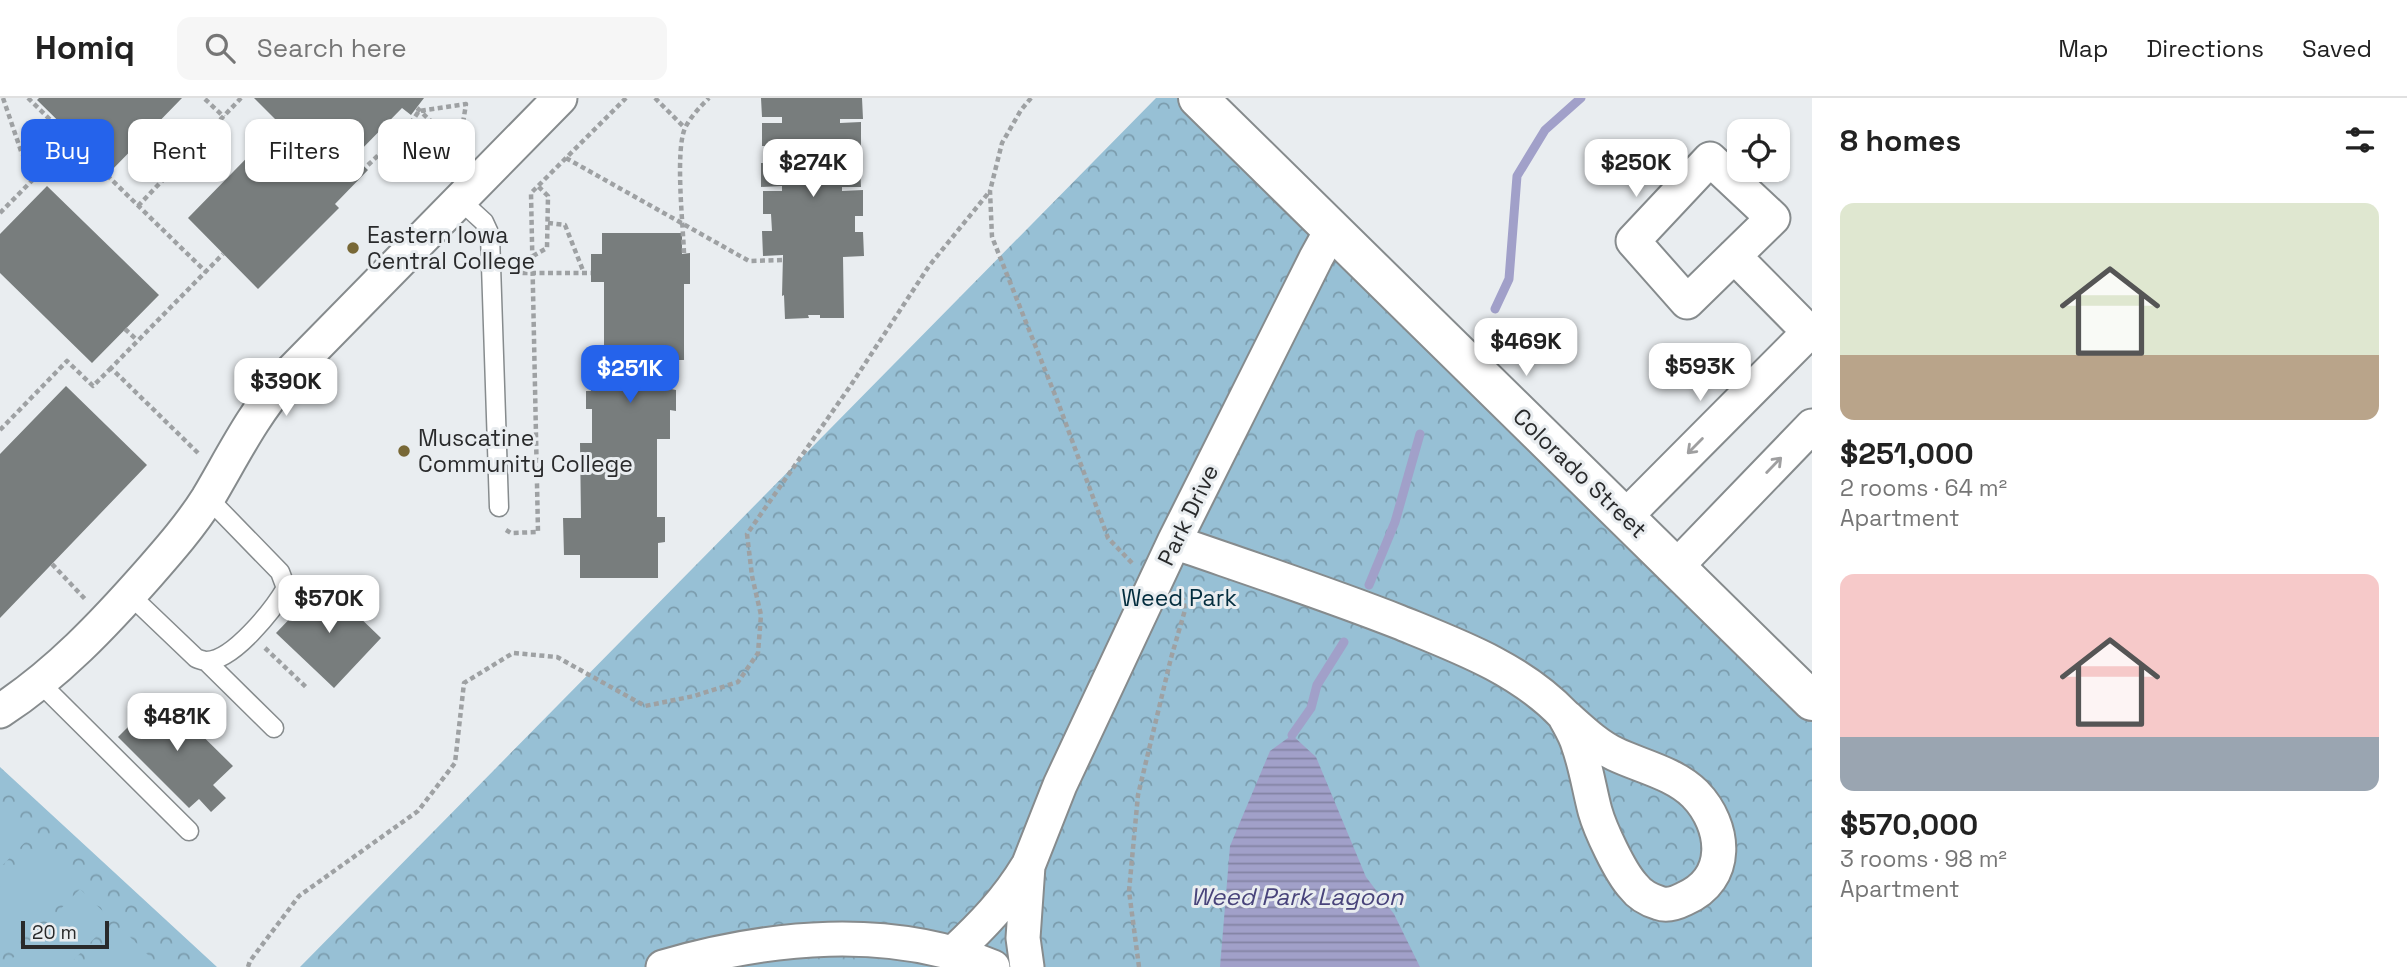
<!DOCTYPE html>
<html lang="en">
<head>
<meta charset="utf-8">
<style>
	body { margin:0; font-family:"Space Grotesk",sans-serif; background:#f6f6f6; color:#222; height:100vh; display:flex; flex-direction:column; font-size:26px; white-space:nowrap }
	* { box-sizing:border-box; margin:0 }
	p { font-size:23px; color:#767676 }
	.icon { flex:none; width:38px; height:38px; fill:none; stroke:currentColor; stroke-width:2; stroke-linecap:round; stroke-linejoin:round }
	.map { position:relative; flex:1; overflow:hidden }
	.sheet { display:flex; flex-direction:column; background:#fff; width:595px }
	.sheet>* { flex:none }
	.banner { position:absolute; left:21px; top:21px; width:665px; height:63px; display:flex; gap:14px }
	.controls { position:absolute; left:1727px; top:21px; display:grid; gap:14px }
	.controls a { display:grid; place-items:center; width:63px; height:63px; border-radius:14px; background:#fff; box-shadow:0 2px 5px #0004; font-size:35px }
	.scale { position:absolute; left:21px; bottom:18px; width:88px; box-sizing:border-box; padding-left:7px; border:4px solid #292a2b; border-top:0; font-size:19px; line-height:24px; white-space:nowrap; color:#292a2b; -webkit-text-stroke:5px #e9edf0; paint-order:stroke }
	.price { position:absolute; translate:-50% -60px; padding:0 16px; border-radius:14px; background:#fff; color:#222; font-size:23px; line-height:46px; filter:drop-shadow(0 2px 4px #0008) }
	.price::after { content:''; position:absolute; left:50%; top:42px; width:21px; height:16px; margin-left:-10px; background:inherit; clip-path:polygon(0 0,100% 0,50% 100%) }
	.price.current { background:#2563eb; color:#fff }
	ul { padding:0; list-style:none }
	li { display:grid; align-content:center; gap:14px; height:371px; padding:0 28px }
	li span { display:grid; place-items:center; height:217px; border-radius:14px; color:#555 }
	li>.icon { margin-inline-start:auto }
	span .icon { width:126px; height:126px; fill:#fffc; stroke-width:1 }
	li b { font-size:30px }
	h2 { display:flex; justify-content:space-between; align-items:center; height:84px; padding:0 28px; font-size:30px }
	.tag { padding:0 24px; border-radius:14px; background:#fff; box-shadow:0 2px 5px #0004; font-size:24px; line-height:63px }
	.tag.current { background:#2563eb; color:#fff }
	header { display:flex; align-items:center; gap:42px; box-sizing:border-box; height:98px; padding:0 35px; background:#fff; border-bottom:2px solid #e0e0e0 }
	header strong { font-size:33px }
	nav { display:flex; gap:38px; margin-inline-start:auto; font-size:24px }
	.search { width:490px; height:63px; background:#f6f6f6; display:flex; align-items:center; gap:18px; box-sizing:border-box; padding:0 24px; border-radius:14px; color:#767676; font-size:26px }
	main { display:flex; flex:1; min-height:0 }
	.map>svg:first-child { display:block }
	.forest { fill:url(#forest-crowns) }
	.garden { fill:#97c0d5 }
	.water { fill:url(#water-rules) }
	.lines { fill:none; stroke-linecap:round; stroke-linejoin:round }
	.stream { stroke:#a1a0c9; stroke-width:9 }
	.building { fill:#787d7d }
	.lane-casing { stroke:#868b8d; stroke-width:21 }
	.street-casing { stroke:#868b8d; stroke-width:37 }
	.secondary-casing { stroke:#868b8d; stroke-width:42 }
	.path { stroke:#9ea1a3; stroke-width:4.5; stroke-dasharray:5 3.5; stroke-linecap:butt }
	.lane { stroke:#fff; stroke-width:18 }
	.street { stroke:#fff; stroke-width:33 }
	.secondary { stroke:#fff; stroke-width:38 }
	.oneway { stroke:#9f9fa0 }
	.poi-dot { fill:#786836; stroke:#e9edf0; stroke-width:2.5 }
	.labels { text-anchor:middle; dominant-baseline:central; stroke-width:6; stroke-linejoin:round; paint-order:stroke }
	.poi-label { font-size:23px; fill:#292a2b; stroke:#e9edf0; text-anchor:start }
	.street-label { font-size:23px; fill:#292a2b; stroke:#e9edf0 }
	.park-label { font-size:23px; fill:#032d3e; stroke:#e9edf0 }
	.water-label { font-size:24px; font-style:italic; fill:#49447b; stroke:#e9edf0 }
</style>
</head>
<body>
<header>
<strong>Homiq</strong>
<div class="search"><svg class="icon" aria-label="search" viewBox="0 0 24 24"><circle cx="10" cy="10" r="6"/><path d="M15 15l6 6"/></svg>Search here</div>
<nav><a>Map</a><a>Directions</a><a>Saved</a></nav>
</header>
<main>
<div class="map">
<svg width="1812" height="869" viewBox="0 0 1812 869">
	<defs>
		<pattern id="forest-crowns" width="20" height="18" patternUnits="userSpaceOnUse" patternTransform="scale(1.75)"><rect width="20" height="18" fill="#97c0d5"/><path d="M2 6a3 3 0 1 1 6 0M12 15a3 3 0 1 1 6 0" fill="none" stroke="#7b9cad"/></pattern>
		<pattern id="water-rules" width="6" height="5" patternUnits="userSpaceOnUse" patternTransform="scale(1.75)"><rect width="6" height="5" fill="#a1a0c9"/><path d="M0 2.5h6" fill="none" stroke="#8383a3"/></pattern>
	</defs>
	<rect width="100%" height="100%" fill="#e9edf0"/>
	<path class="forest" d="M 1156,0 L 1192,0 L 1812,603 L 1812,869 L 300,869 Z
		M 0,669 L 217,869 L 0,869 Z"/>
	<path class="garden" d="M 0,714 L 28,741 L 0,770 Z
		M 40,748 L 72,780 L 0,854 L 0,789 Z
		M 80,791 L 112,822 L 67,869 L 10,869 L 7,866 Z
		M 123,832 L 155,864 L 150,869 L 87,869 Z"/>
	<path class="water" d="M 1292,637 L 1316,659 L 1366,779 L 1394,816 L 1420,869 L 1220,869 L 1230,748 L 1270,653 Z"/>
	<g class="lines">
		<path class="stream" d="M 1495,211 L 1509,181 L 1517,78 L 1545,32 L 1581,0
			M 1369,487 L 1395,424 L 1420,336
			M 1292,637 L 1311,610 L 1317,587 L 1344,544"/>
	</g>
	<path class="building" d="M 39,0 L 182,0 L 110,74 L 37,2 Z
		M 254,0 L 424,0 L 411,17 L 402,10 L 354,59 L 368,72 L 335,106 L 339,110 L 258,191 L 188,120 L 280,26 Z
		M 761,0 L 862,0 L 863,21 L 840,21 L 840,25 L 861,24 L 861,48 L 853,49 L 853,66 L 860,66 L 861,89 L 842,89 L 842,93 L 863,92 L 863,118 L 855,118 L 855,134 L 863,134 L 864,158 L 843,159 L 844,220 L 820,220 L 820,217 L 808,217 L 809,220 L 785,221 L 784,197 L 782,198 L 783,157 L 763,158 L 762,133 L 772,133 L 771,116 L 763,116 L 763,93 L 782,93 L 782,88 L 761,89 L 761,65 L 771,65 L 770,48 L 762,48 L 762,25 L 782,25 L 782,19 L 762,19 Z
		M 47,88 L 159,197 L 92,265 L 0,175 L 0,136 Z
		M 602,135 L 682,135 L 682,156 L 690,155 L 690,186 L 684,186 L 684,262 L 671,262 L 671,291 L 676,292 L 676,313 L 670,312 L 670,341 L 657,341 L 657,419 L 665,419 L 665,444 L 658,445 L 658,480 L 580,480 L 580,457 L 564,457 L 563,420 L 581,420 L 580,345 L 592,345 L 592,311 L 586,311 L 586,293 L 591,293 L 591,265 L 604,265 L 604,184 L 591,184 L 591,156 L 602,156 Z
		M 66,288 L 147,367 L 0,520 L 0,356 Z
		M 324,485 L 381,540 L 334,590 L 276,535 Z
		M 162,598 L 233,668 L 213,687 L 226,700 L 211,714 L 199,701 L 189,710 L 118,639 L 141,616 L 136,611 L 147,600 L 154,606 Z"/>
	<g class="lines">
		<g class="lane-casing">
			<path id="lane" d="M 460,102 L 484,124 L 490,137 L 499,409
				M 130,497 L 196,560 C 197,561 205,563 206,563 C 233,563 273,512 286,490 L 280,474 L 208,400
				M 206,563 L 274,630
				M 40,585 L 189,733"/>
		</g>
		<g class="street-casing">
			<path id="street" d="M 1710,61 L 1773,120 L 1687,204 L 1633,143 Z
				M 1734,158 L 1812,237
				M 1625,419 L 1812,231
				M 1174,444 C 1249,470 1325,495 1399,524 C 1458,548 1519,570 1564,617
				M 1676,469 L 1812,328
				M 0,613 C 57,576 104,526 149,475 C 170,451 191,427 208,400 C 234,356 252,318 286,279 L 560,0
				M 1564,617 C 1580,631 1596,647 1615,656 C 1640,668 1674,675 1695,696 C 1726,728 1731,781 1684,801 C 1676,805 1667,808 1659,805 C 1649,802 1639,796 1633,788 C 1620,774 1600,731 1595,713 C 1589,690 1586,668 1578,646 C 1575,636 1569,627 1564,617 Z
				M 954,854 C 982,828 1007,802 1027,769
				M 663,869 C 769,838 889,826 993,869
				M 1027,869 L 1023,840 L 1028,768 L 1060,687 L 1174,444 L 1316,160 L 1332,131"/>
		</g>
		<g class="secondary-casing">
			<path id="secondary" d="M 1198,0 L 1812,603"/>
		</g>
		<path class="path" d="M 3,0 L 22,56 L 40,74
			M 28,0 L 206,174
			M 655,0 L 685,30
			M 1031,0 L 1021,12 L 1002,45 L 990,93 L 992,139 L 1059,307 L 1108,440 L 1132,465
			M 205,1 L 224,19
			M 417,10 L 460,51
			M 180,24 L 200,44
			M 160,45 L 186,59
			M 566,60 L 749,163 L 783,162
			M 368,67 L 408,29 L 419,13 L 466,6 L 459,50
			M 138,108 L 241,0
			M 0,115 L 71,43
			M 548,125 L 565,127 L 584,175
			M 684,155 C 683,126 675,53 685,30 C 691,18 700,9 709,0
			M 533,158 L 547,150 L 548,98 L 538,88
			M 514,175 L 591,175
			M 125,231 L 137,242
			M 0,332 L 67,263 L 93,288 L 111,270
			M 198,355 L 111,270 L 223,156
			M 506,432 L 511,435 L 538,434 L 531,95 L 626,0
			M 52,466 L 85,501
			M 265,550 L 308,591
			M 248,869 L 250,863 L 299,798 L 418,713 L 455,665 L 464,585 L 513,555 L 557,559 L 645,608 L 694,598 L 738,584 L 758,555 L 761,517 L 752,478 L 747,436 L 851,287 L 929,168 L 990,93
			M 1139,869 L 1129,793 L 1138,697 L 1171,560 L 1185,512 L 1183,500"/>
		<use href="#lane" class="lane"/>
		<use href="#street" class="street"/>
		<use href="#secondary" class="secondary"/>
	</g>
	<defs><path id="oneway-shaft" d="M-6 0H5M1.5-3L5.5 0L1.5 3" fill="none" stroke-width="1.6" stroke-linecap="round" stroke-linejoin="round" transform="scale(1.75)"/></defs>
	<g class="oneway">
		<use href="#oneway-shaft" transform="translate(1695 348) rotate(135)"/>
		<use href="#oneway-shaft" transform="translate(1774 367) rotate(-46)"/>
	</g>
	<g class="poi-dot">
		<circle cx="353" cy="150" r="7"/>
		<circle cx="404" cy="353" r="7"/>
	</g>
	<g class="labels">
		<g class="poi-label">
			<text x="367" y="137">Eastern Iowa<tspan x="367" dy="26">Central College</tspan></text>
			<text x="418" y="340">Muscatine<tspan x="418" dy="26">Community College</tspan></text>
		</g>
		<g class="street-label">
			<text transform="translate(1580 375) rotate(44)">Colorado Street</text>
			<text transform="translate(1188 417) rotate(-64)">Park Drive</text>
		</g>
		<g class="park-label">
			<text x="1179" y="500">Weed Park</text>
		</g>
		<g class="water-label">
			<text x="1297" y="798">Weed Park Lagoon</text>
		</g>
	</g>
</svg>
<div class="controls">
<a><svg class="icon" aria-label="locate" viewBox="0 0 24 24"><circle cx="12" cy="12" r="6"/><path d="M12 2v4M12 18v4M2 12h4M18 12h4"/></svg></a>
</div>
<div class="scale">20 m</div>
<b class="price" style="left:813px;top:101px">$274K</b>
<b class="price" style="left:1636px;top:101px">$250K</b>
<b class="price" style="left:1526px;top:280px">$469K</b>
<b class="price" style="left:1700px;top:305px">$593K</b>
<b class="price current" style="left:630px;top:307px">$251K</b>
<b class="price" style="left:286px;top:320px">$390K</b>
<b class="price" style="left:329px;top:537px">$570K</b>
<b class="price" style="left:177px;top:655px">$481K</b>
<div class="banner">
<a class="tag current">Buy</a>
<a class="tag">Rent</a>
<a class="tag">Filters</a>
<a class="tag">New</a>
</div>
</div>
<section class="sheet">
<h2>8 homes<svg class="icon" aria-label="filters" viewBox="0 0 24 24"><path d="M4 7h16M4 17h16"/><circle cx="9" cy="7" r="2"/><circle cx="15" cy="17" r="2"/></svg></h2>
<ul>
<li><span style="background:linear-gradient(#dfe7d0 70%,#b9a48a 0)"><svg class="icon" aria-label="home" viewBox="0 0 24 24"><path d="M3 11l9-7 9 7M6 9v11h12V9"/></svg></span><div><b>$251,000</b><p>2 rooms · 64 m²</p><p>Apartment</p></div></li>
<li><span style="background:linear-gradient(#f6c9c9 75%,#9aa5b1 0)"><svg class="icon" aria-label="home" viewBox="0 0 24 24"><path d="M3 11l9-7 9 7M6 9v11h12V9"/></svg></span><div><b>$570,000</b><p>3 rooms · 98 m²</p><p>Apartment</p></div></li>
</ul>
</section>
</main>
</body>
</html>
